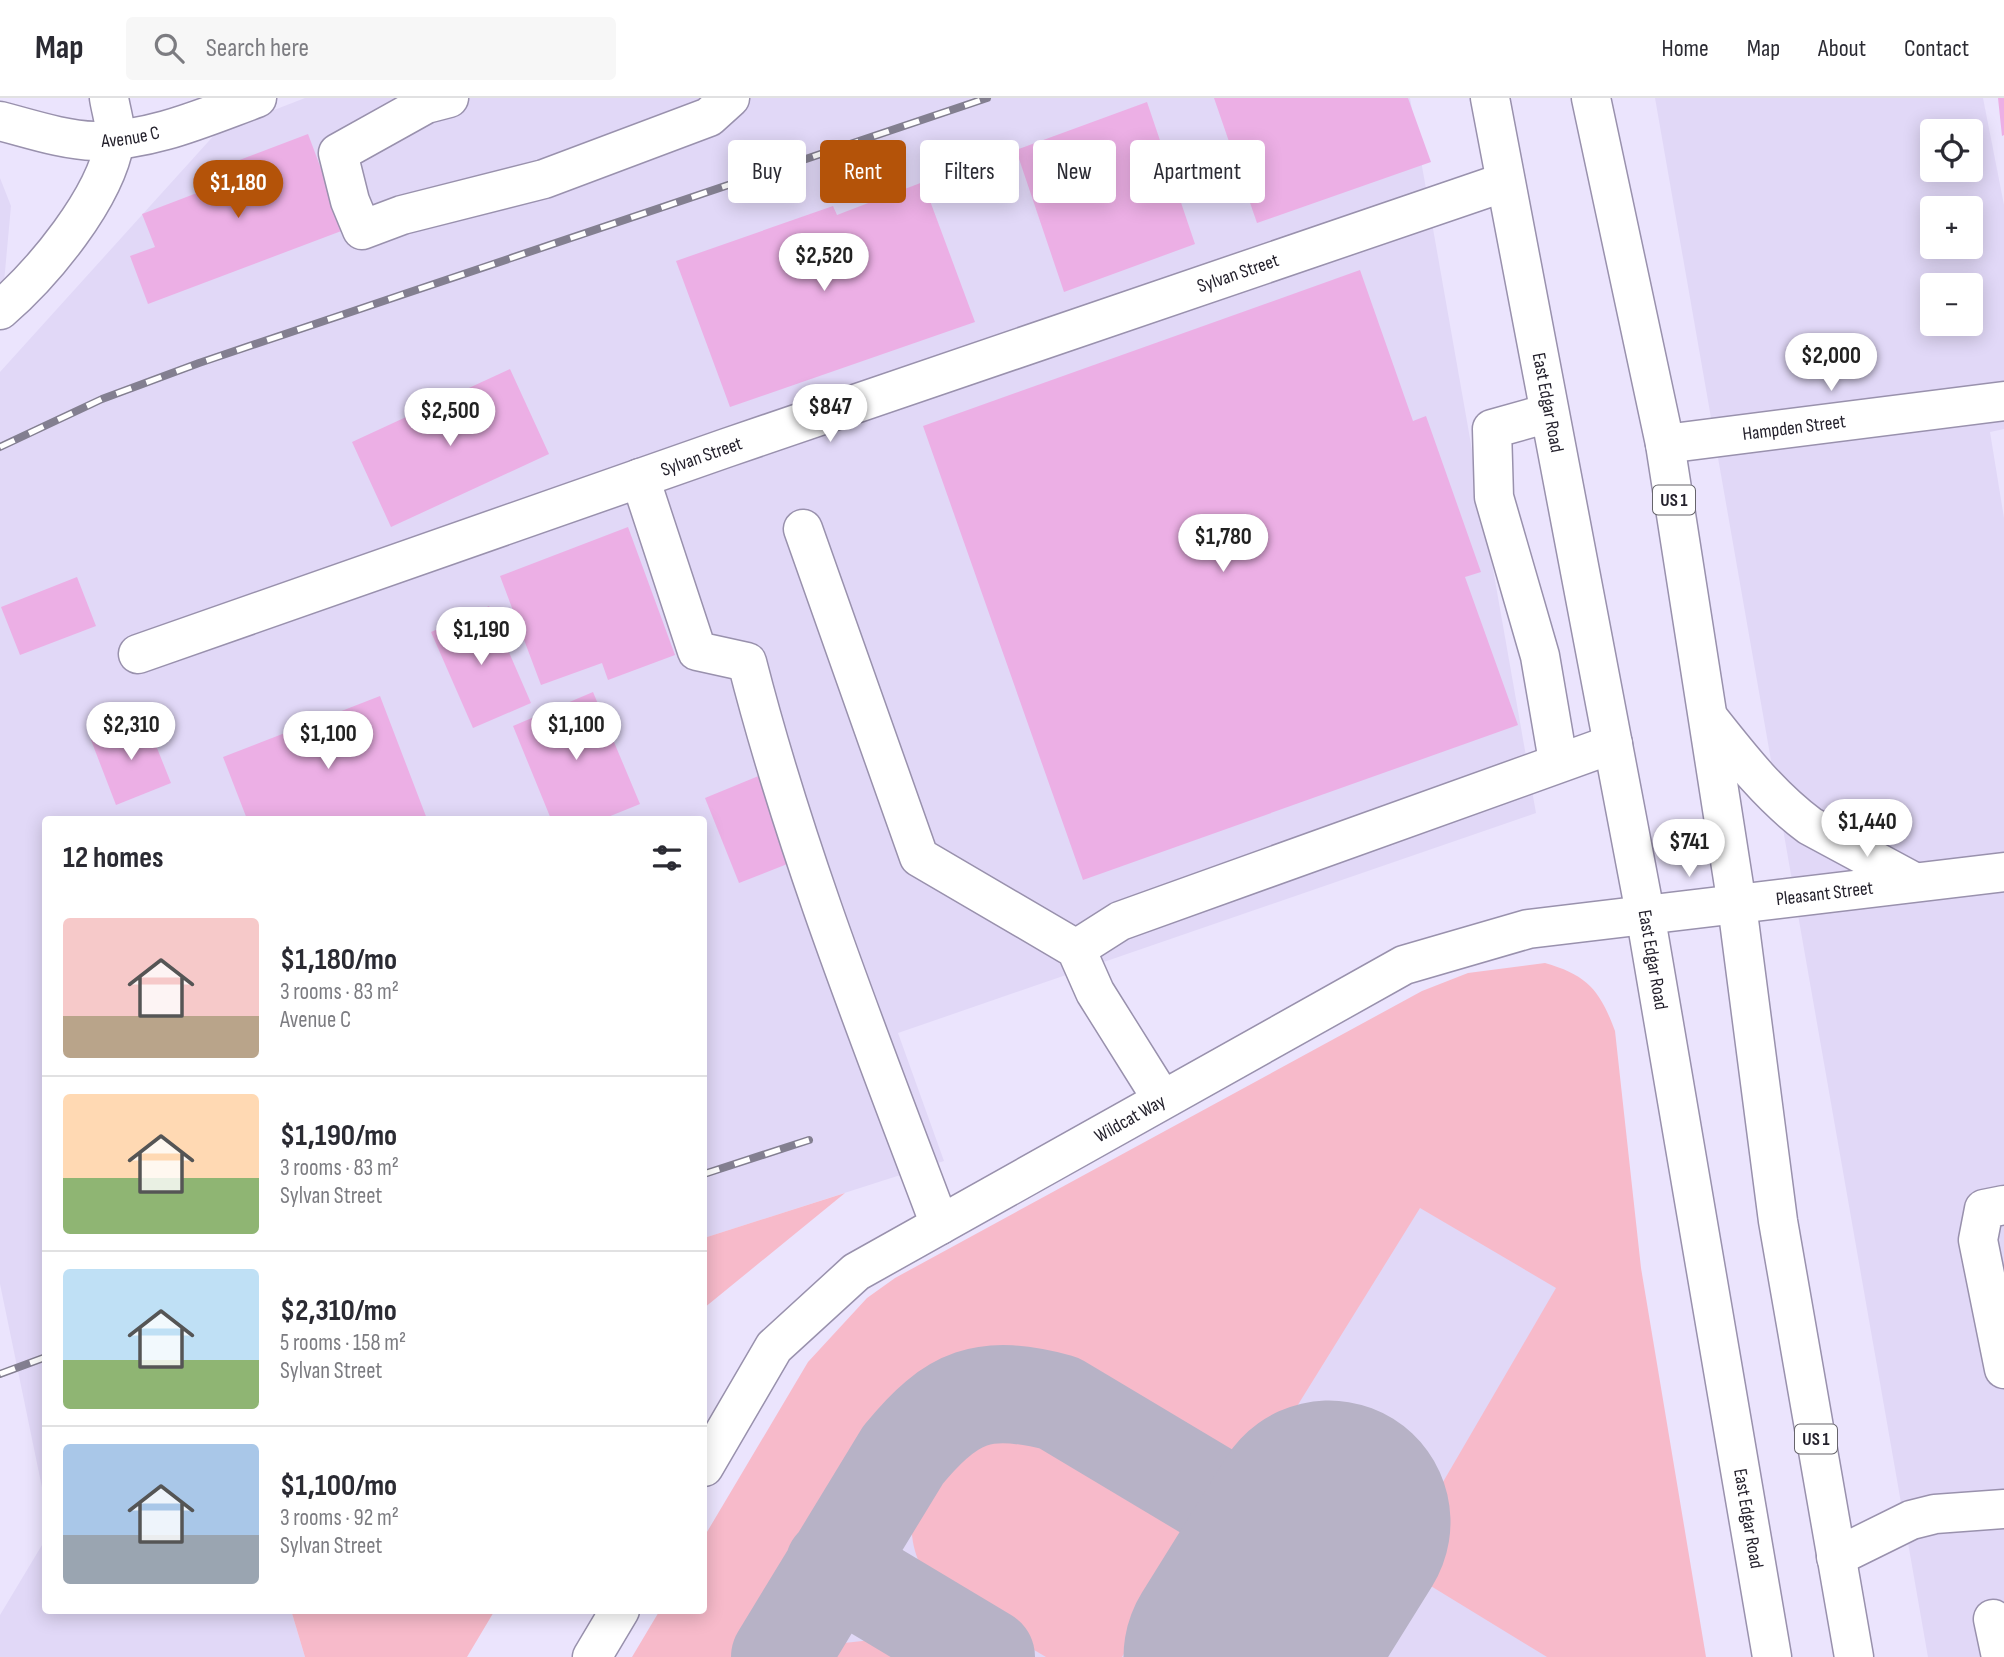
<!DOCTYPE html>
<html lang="en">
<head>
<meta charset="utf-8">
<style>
	body { margin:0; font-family:"Sofia Sans Condensed",sans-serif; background:#f7f7f7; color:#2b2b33; height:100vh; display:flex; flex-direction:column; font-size:26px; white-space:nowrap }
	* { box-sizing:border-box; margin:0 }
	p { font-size:23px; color:#7c7c81 }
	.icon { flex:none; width:38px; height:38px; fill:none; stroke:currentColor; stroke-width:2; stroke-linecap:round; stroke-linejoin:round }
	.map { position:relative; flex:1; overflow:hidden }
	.panel { position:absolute; left:42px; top:718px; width:665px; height:798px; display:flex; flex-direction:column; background:#fff; border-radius:7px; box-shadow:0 4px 18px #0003 }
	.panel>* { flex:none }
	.top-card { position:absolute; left:728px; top:42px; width:665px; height:63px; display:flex; gap:14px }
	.buttons { position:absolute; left:1920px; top:21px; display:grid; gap:14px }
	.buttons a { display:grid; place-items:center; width:63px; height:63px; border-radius:7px; background:#fff; box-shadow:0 4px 18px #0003; font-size:35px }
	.price { position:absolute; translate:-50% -60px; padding:0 16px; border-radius:24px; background:#fff; color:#222; font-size:23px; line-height:46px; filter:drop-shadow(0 2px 4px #0008) }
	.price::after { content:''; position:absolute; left:50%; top:42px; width:21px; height:16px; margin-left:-10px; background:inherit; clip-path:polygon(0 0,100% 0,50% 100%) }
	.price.active { background:#b45309; color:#fff }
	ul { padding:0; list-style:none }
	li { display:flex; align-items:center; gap:21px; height:175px; padding:0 21px }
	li+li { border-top:2px solid #e1e1e2 }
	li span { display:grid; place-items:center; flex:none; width:196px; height:140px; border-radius:7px; color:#555 }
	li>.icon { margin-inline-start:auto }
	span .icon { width:84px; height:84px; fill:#fffc; stroke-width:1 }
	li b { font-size:30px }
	h2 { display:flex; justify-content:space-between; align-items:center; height:84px; padding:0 21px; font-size:30px }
	.chip { padding:0 24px; border-radius:7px; background:#fff; box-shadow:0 4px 18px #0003; font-size:24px; line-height:63px }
	.chip.active { background:#b45309; color:#fff }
	header { display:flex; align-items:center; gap:42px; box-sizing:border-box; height:98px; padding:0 35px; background:#fff; border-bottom:2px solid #e1e1e2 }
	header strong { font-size:33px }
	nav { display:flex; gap:38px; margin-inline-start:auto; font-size:24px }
	.search { width:490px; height:63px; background:#f7f7f7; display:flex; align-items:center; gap:18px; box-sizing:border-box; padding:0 24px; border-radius:7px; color:#7c7c81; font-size:26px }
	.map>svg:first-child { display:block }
	.built { fill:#e1d8f7; fill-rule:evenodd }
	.green { fill:#f7baca }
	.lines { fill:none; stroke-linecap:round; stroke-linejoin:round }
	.taxiway { stroke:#b7b2c6; stroke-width:98 }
	.runway { stroke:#b7b2c6; stroke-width:243 }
	.building { fill:#ecafe5 }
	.minor-casing { stroke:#9991ad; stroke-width:41 }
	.highway-casing { stroke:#9991ad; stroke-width:41 }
	.minor { stroke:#fff; stroke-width:38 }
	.highway { stroke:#fff; stroke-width:38 }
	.rail-casing { stroke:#837f90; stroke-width:8 }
	.rail { stroke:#fff; stroke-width:5; stroke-dasharray:16; stroke-linecap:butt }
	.labels { text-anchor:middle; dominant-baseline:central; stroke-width:5; stroke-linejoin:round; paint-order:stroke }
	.shield { fill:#fff; stroke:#66646b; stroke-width:2 }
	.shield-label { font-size:18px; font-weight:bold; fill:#24212c }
	.street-label { font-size:19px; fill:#24212c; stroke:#fff }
</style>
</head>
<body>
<header>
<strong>Map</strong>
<div class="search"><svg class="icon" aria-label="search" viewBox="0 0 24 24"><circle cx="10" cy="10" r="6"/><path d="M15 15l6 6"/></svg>Search here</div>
<nav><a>Home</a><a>Map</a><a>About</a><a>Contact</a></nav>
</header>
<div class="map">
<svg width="2004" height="1559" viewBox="0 0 2004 1559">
	<rect width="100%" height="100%" fill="#ebe4fd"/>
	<path class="built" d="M 305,0 L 1410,0 L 1536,715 L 898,935 L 944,1063 L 704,1140 L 704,721 L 46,721 L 45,1404 L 0,1186 L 0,274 L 217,34 Z
		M 1655,0 L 1983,0 L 2004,107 L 2004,331 L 1990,334 L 2004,420 L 2004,1559 L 1928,1559 ZM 1932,33 L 1970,33 L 1970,72 L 1932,72 ZM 1932,110 L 1970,110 L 1970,149 L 1932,149 ZM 1932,187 L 1970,187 L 1970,226 L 1932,226 Z
		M 0,80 L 11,108 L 0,228 Z
		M 1508,902 L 1688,1559 L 654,1559 L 704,1512 L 828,1266 Z
		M 45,1442 L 46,1512 L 291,1512 L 305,1559 L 0,1559 L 0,1517 Z"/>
	<path class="green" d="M 1545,865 C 1587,877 1600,892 1615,933 L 1641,1170 L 1706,1559 L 1547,1559 L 1403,1471 L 1397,1463 L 1556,1190 L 1420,1110 L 1273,1347 L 1234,1364 L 1215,1360 C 1099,1292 988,1195 880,1336 L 747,1559 L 632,1559 L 660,1512 L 704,1512 L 704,1439 L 808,1264 L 867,1200 L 895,1180 L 1422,893 L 1468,875 Z
		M 845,1095 L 704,1210 L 704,1140 Z
		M 1011,1325 L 1033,1328 L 1057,1337 L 1190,1422 L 1194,1435 L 1122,1559 L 1046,1559 L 948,1501 C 873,1440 924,1334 1011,1325 Z
		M 291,1512 L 495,1512 L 467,1559 L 305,1559 Z
		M 881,1541 L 907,1548 L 929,1559 L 823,1559 L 844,1545 Z"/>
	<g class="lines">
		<path class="taxiway" d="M 834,1468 L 986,1559
			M 780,1559 L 903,1357 C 952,1297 984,1285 1059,1305 L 1310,1455"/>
		<path class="runway" d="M 1245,1559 L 1329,1424"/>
	</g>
	<path class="building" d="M 1214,0 L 1408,0 L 1431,64 L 1257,125 Z
		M 1998,0 L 2004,0 L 2004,37 L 2002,38 Z
		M 1147,4 L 1195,146 L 1064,194 L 1016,52 Z
		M 308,36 L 344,132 L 148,206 L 130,158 L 155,149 L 142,116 L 210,90 L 205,75 Z
		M 923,84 L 975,224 L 730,309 L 676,163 L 833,108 L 837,117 Z
		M 1360,172 L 1413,323 L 1426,318 L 1481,474 L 1465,479 L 1518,627 L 1083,782 L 923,328 Z
		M 510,271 L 549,356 L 391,429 L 352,344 Z
		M 628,429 L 675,557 L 608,582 L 602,565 L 541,587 L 500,478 Z
		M 77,479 L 96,528 L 20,557 L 1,509 Z
		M 489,508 L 531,605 L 473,630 L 431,534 Z
		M 593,594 L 640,706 L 603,721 L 551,721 L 513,628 Z
		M 380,598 L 427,721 L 247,721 L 223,659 Z
		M 145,620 L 171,685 L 116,707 L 91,642 Z
		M 766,675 L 800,761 L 739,785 L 705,700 Z"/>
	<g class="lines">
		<g class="minor-casing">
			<g id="minor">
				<path d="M 449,0 L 426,6 L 338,55 L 350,103 L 362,132 L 402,117 L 544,81 L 709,19 L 730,0"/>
				<path id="s1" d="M 0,23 C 31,31 63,42 95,43 C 152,43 205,19 257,0"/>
				<path d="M 0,212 C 43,175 105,101 115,43 C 117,31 111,13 109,0"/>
				<path d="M 1549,315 L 1492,331 L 1494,399 L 1540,558 L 1558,663"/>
				<path id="s2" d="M 1665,346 L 2004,303"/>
				<path d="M 640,380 L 697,553 L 747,564 C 796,756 870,941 940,1127"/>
				<path d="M 803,431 L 919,759 L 1076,851 L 1095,894 L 1162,1001"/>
				<path id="s3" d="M 138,556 L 726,350 L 1505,84"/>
				<path d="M 1076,851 L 1120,823 L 1613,646"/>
				<path d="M 2004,1107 L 1984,1111 L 1978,1142 L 2004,1271"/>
				<path id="s4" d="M 704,1369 L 774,1249 L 856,1174 L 1404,867 L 1528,831 L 2004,774"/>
				<path d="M 1836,1459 L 1911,1422 L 1935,1416 L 2004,1411"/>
				<path d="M 1993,1521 L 2001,1559"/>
				<path d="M 592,1559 L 620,1512"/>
			</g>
		</g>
		<g class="highway-casing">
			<g id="highway">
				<path id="s5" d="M 1490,0 L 1645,815 L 1772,1559"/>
				<path d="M 1591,0 L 1665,346 L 1737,807 L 1778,1123 L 1854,1559"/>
				<path d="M 1711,623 C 1741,661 1771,699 1810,728 L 1914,784"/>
			</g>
		</g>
		<use href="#minor" class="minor"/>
		<use href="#highway" class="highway"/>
		<g class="rail-casing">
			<path id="rail" d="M 0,349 L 102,301 L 199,265 L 987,0
				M 704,1076 L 809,1042
				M 0,1276 L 46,1259"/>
		</g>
		<use href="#rail" class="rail"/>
	</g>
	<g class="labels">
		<g class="shield">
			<rect x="1653" y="387.5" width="42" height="29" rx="5"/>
			<rect x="1795" y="1326.5" width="42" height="29" rx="5"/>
		</g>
		<g class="shield-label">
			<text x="1674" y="402">US 1</text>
			<text x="1816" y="1341">US 1</text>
		</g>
		<g class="street-label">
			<text stroke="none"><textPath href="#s1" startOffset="133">Avenue C</textPath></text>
			<text stroke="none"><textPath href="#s3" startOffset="1164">Sylvan Street</textPath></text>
			<text stroke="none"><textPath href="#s5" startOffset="310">East Edgar Road</textPath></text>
			<text stroke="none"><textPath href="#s2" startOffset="130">Hampden Street</textPath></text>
			<text stroke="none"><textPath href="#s3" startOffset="597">Sylvan Street</textPath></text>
			<text stroke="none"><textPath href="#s4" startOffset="1306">Pleasant Street</textPath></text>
			<text stroke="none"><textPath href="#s5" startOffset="877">East Edgar Road</textPath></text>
			<text stroke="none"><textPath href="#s4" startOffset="564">Wildcat Way</textPath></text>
			<text stroke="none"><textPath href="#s5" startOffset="1444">East Edgar Road</textPath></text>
		</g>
	</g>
</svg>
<div class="buttons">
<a><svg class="icon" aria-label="locate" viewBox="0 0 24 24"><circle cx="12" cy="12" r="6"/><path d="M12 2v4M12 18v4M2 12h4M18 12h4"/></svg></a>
<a>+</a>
<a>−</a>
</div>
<b class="price active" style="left:238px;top:122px">$1,180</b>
<b class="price" style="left:824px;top:195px">$2,520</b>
<b class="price" style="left:1831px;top:295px">$2,000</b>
<b class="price" style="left:830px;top:346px">$847</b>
<b class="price" style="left:450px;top:350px">$2,500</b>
<b class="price" style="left:1223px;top:476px">$1,780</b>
<b class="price" style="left:481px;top:569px">$1,190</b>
<b class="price" style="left:131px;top:664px">$2,310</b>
<b class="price" style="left:576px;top:664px">$1,100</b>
<b class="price" style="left:328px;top:673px">$1,100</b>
<b class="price" style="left:1867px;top:761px">$1,440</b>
<b class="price" style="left:1689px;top:781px">$741</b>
<div class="top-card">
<a class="chip">Buy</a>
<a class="chip active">Rent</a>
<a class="chip">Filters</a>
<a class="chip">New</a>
<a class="chip">Apartment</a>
</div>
<section class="panel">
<h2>12 homes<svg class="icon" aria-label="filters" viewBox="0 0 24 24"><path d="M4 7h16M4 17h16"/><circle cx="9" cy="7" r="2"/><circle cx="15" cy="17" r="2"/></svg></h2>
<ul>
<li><span style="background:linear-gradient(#f6c9c9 70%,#b9a48a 0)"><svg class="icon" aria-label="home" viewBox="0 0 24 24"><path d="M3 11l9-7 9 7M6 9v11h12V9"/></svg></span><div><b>$1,180/mo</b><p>3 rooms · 83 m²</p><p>Avenue C</p></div></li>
<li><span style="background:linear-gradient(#ffd9b3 60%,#8fb573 0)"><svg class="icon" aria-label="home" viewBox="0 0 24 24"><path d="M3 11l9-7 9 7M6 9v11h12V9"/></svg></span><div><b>$1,190/mo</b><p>3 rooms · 83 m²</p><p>Sylvan Street</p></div></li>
<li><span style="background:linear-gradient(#bfe0f5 65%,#8fb573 0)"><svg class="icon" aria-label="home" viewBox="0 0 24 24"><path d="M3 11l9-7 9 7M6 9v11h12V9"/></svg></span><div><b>$2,310/mo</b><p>5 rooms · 158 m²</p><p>Sylvan Street</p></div></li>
<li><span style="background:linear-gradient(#a9c7e8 65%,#9aa5b1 0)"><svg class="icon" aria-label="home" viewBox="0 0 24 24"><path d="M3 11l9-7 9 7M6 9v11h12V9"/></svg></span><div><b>$1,100/mo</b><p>3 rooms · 92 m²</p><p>Sylvan Street</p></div></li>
</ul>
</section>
</div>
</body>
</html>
